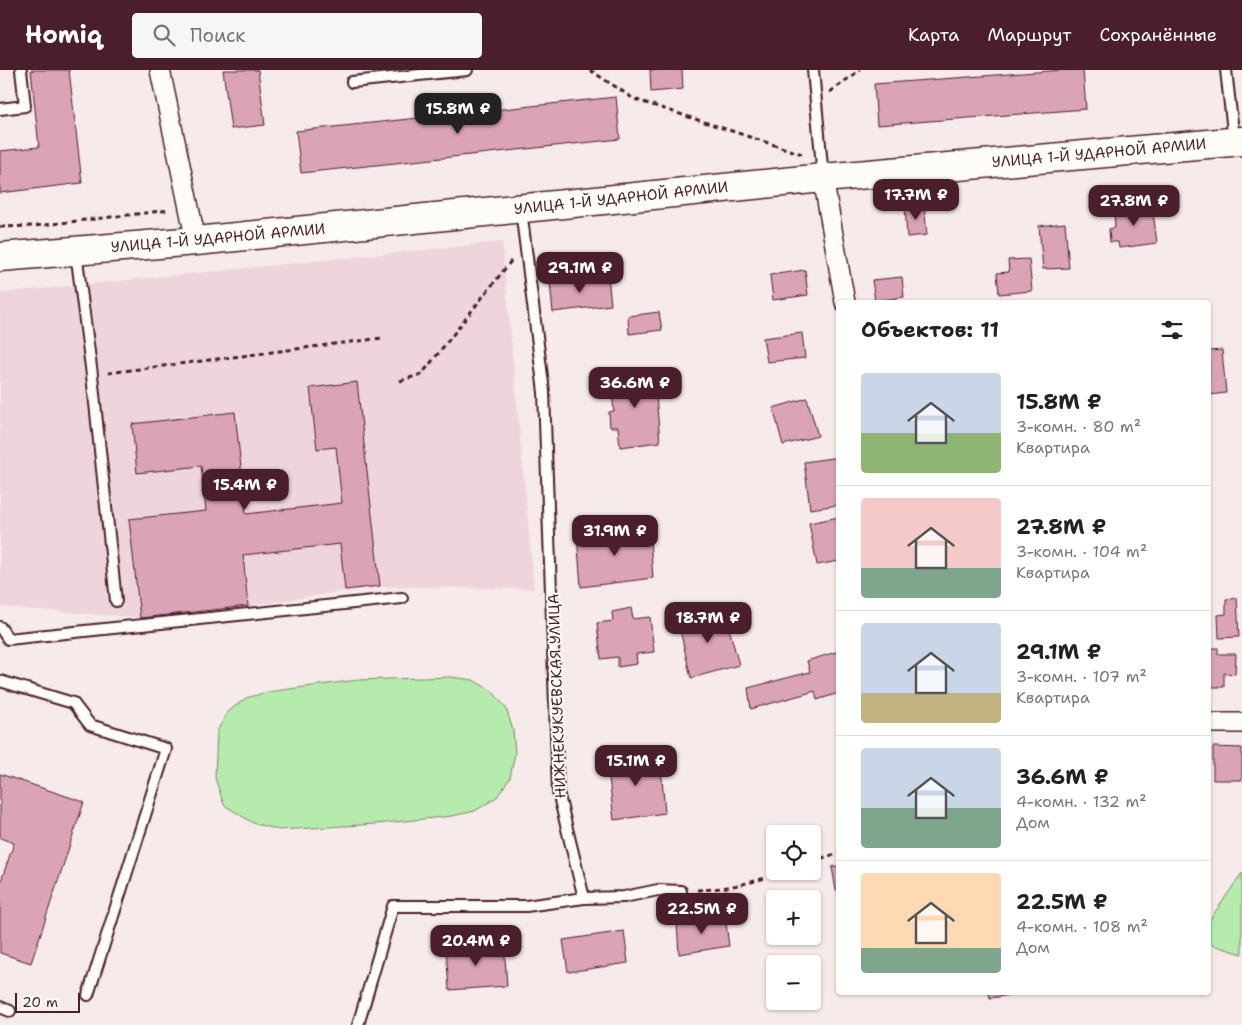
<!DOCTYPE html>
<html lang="ru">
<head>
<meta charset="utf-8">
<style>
	body { margin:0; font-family:"Shantell Sans",sans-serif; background:#f6f6f6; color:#222; height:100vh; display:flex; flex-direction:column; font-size:19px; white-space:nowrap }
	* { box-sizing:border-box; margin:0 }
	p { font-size:16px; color:#767676 }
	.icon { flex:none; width:28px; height:28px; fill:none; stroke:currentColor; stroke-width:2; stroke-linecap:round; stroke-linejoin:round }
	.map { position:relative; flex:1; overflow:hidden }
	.sheet { position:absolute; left:836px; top:230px; width:375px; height:695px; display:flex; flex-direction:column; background:#fff; border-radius:5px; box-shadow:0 1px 4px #0004 }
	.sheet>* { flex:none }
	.tools { position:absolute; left:766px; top:755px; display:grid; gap:10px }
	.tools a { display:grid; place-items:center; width:55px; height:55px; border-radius:5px; background:#fff; box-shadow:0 1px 4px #0004; font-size:25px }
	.scale { position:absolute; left:15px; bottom:12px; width:65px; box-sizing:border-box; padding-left:5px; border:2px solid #4a1f2b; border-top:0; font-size:14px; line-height:18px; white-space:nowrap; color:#4a1f2b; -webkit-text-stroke:4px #fdfcf7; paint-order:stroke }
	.price { position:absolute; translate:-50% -42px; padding:0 11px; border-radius:10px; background:#4a1f2b; color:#fff; font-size:16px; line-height:32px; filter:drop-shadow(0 1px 2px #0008) }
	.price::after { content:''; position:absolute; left:50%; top:30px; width:15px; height:11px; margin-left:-8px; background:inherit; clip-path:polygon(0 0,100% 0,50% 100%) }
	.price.active { background:#222; color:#fff }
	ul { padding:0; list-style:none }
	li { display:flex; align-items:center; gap:15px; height:125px; padding:0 25px }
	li+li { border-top:1px solid #e0e0e0 }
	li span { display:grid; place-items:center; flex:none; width:140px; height:100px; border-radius:5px; color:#555 }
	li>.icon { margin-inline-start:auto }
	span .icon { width:60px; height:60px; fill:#fffc; stroke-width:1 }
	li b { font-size:21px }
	h2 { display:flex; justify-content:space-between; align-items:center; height:60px; padding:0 25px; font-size:21px }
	header { display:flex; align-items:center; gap:30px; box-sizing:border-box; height:70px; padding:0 25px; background:#4a1f2b; color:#fff }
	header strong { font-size:24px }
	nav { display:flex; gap:28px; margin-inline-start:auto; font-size:18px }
	.search { width:350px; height:45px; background:#f6f6f6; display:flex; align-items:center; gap:12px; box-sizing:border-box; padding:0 18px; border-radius:5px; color:#767676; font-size:19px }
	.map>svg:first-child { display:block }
	.built { fill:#eed5db }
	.green { fill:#b5ebad; stroke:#80856c }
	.building { fill:#dba3b7; stroke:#4a1f2b }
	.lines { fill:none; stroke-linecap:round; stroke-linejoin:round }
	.service-casing { stroke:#4a1f2b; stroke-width:14 }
	.minor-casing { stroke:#4a1f2b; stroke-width:22 }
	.secondary-casing { stroke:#4a1f2b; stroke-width:31 }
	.path { stroke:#4a1f2b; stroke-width:3; stroke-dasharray:5 4; stroke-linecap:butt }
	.service { stroke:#fdfcf7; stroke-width:10 }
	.minor { stroke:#fdfcf7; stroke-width:19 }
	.secondary { stroke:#fdfcf7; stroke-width:28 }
	.labels { text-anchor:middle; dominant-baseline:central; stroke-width:4; stroke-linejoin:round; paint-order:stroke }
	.street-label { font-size:15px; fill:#4a1f2b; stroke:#fdfcf7 }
</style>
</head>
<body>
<header>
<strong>Homiq</strong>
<div class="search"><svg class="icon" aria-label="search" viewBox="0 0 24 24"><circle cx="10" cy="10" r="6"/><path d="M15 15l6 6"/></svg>Поиск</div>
<nav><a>Карта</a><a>Маршрут</a><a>Сохранённые</a></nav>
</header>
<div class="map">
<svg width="1242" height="955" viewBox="0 0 1242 955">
	<rect width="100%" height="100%" fill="#f6eaea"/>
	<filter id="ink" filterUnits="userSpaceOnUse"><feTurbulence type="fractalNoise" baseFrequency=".02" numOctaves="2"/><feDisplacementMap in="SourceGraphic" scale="10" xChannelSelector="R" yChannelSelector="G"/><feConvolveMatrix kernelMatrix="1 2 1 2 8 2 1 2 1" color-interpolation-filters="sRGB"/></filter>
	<g filter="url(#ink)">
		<path class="built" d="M 502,172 L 534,519 L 380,516 L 248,536 L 140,548 L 0,537 L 0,223 Z"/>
		<path class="green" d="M 451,607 L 473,610 L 492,621 L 506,638 L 513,660 L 515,683 L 510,708 L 497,727 L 475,741 L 452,746 L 376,754 L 279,760 L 253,753 L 224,735 L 215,708 L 217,661 L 228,642 L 246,628 L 267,622 L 358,610 Z
			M 1242,803 L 1242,884 L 1209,874 L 1209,851 Z"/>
		<path class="building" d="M 31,0 L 69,0 L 82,113 L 0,123 L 0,81 L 39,77 Z
			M 223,0 L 258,0 L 265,55 L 231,59 Z
			M 650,0 L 682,0 L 683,19 L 651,22 Z
			M 1063,0 L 1083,0 L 1086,39 L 877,55 L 874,14 Z
			M 616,27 L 620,69 L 301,103 L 296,61 Z
			M 1152,134 L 1157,173 L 1119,178 L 1118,172 L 1110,172 L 1109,159 L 1115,158 L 1114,139 Z
			M 924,135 L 927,165 L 907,167 L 905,136 Z
			M 1065,153 L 1069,198 L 1043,199 L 1039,156 Z
			M 1029,189 L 1032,221 L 999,224 L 997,203 L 1009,202 L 1008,190 Z
			M 805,200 L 808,225 L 773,230 L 770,205 Z
			M 608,206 L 611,235 L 553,242 L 550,212 Z
			M 902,207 L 904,227 L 875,231 L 872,210 Z
			M 659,242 L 662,260 L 629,264 L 628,246 Z
			M 802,263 L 805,288 L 767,292 L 763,268 Z
			M 1222,280 L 1226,323 L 1209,325 L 1209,281 Z
			M 654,302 L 660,372 L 620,377 L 618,357 L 610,357 L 609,342 L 614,341 L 610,306 Z
			M 357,312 L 380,516 L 345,520 L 340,474 L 243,485 L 248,536 L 140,548 L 129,449 L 206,441 L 201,396 L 137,403 L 132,354 L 235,342 L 246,444 L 342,433 L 336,377 L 317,379 L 310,318 Z
			M 807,328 L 818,366 L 783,375 L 773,338 Z
			M 839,387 L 839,435 L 810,439 L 804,392 Z
			M 839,447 L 839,491 L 817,495 L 809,453 Z
			M 649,457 L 653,508 L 581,517 L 577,465 Z
			M 1237,528 L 1239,567 L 1219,568 L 1218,545 L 1226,544 L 1226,529 Z
			M 631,538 L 633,549 L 650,547 L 654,582 L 636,584 L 637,594 L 618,597 L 618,587 L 601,589 L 597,553 L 613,551 L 612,542 Z
			M 724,540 L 739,595 L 691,608 L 678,551 Z
			M 1209,578 L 1218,578 L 1218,584 L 1236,584 L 1235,604 L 1224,603 L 1224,617 L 1209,617 Z
			M 839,581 L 839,623 L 817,630 L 815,621 L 751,639 L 748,618 L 810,602 L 807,591 Z
			M 1213,677 L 1242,678 L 1242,710 L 1213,710 Z
			M 660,686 L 665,743 L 614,750 L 607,691 Z
			M 0,704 L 84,732 L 31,893 L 0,883 L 0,814 L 14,773 L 0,768 Z
			M 839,796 L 839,820 L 836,820 L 832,797 Z
			M 725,846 L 729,876 L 679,884 L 677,852 Z
			M 624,861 L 628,893 L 568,902 L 563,870 Z
			M 504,874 L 507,916 L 449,920 L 446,877 Z
			M 989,922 L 1023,922 L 1023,923 L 990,928 Z"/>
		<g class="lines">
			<g class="service-casing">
				<path id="service" d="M 813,0 L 823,107
					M 1226,0 L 1234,70
					M 352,12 L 467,0
					M 0,39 L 25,36 L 21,0
					M 76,182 L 92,305 L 116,531
					M 0,557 L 8,569 L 402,528
					M 0,611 L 73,633 L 90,655 L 166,679 L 88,925
					M 584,828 L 624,827 L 658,820 L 681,821
					M 0,937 L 10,941
					M 358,955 L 393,836 L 526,836 L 584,828 L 558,722 L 544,322 L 521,140"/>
			</g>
			<g class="minor-casing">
				<path id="minor" d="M 160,0 L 196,171
					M 823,108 L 845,232
					M 1209,653 L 1242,653"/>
			</g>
			<g class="secondary-casing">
				<path id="secondary" d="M 0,187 L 196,171 L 823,108 L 1242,71"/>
			</g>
			<path class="path" d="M 590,0 L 634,29 L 802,84
				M 830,22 L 860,0
				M 0,157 L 35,156 L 170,140
				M 108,303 L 382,268
				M 400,311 L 422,304 L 511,191
				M 812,791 L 839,783
				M 697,820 C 728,819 756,812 785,801"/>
			<use href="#service" class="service"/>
			<use href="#minor" class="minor"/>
			<use href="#secondary" class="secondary"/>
		</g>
	</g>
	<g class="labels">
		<g class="street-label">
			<text transform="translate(1099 83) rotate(-5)">УЛИЦА 1-Й УДАРНОЙ АРМИИ</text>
			<text transform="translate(621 128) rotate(-6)">УЛИЦА 1-Й УДАРНОЙ АРМИИ</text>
			<text transform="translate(218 168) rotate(-5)">УЛИЦА 1-Й УДАРНОЙ АРМИИ</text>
			<text transform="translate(557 626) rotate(-92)">НИЖНЕКУКУЕВСКАЯ УЛИЦА</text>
		</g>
	</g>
</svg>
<div class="tools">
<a><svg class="icon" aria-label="locate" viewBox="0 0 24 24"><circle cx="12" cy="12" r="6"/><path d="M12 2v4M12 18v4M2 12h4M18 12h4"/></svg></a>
<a>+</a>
<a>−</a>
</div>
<div class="scale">20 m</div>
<b class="price active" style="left:458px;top:65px">15.8M ₽</b>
<b class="price" style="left:916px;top:151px">17.7M ₽</b>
<b class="price" style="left:1134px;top:157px">27.8M ₽</b>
<b class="price" style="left:580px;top:224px">29.1M ₽</b>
<b class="price" style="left:635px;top:339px">36.6M ₽</b>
<b class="price" style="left:245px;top:441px">15.4M ₽</b>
<b class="price" style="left:615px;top:487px">31.9M ₽</b>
<b class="price" style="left:708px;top:574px">18.7M ₽</b>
<b class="price" style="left:636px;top:717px">15.1M ₽</b>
<b class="price" style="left:702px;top:865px">22.5M ₽</b>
<b class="price" style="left:476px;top:897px">20.4M ₽</b>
<section class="sheet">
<h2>Объектов: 11<svg class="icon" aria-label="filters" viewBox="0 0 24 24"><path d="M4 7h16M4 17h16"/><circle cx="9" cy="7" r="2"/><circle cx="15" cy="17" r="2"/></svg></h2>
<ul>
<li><span style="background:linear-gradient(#c9d6e8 60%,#8fb573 0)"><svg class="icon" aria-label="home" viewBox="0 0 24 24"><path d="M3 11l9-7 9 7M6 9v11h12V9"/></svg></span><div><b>15.8M ₽</b><p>3-комн. · 80 m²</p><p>Квартира</p></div></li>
<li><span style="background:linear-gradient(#f6c9c9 70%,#7fa58c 0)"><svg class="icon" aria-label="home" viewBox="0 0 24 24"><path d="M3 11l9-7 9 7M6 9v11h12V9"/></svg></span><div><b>27.8M ₽</b><p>3-комн. · 104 m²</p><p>Квартира</p></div></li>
<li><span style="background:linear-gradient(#c9d6e8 70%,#c2b280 0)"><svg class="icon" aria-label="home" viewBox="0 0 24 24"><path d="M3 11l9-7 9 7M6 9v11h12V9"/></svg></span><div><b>29.1M ₽</b><p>3-комн. · 107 m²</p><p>Квартира</p></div></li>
<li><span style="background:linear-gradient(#c9d6e8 60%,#7fa58c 0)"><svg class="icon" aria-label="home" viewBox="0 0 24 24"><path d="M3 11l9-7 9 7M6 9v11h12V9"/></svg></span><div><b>36.6M ₽</b><p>4-комн. · 132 m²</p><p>Дом</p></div></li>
<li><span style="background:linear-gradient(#ffd9b3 75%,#7fa58c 0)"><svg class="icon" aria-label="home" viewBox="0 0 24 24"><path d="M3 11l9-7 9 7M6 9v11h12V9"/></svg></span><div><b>22.5M ₽</b><p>4-комн. · 108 m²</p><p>Дом</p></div></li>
</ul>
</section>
</div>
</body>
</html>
